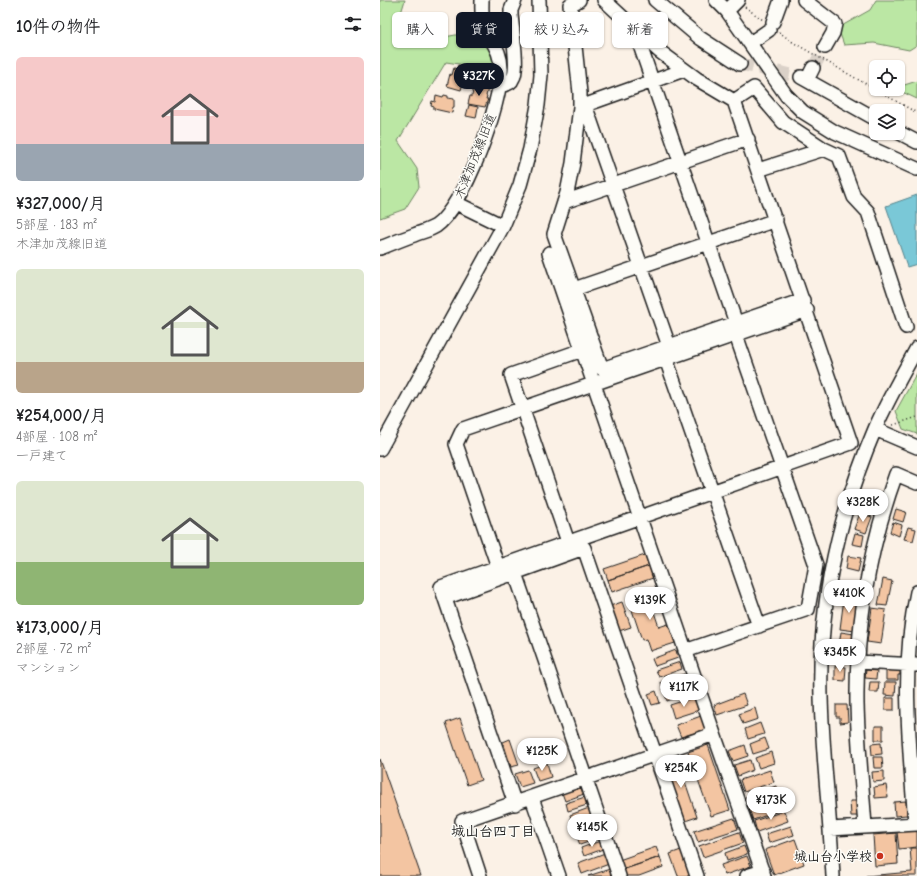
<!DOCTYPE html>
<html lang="ja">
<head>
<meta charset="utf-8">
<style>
	body { margin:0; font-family:"Comic Neue","Klee One",sans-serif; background:#f2f2f2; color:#202124; height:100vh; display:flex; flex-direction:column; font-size:15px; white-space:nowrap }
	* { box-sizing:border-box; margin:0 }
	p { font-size:13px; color:#757577 }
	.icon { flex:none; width:22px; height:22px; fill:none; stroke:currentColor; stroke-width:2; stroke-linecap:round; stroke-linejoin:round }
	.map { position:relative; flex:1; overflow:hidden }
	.panel { display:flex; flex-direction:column; background:#fff; width:380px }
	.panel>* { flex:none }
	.top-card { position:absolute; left:12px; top:12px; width:380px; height:36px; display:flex; gap:8px }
	.buttons { position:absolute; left:489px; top:60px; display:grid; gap:8px }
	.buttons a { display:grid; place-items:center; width:36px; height:36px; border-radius:6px; background:#fff; box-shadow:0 1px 3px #0004; font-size:20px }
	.price { position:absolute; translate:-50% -34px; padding:0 9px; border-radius:14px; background:#fff; color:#222; font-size:13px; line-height:26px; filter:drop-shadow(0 1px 2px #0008) }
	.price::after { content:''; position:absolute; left:50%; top:24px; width:12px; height:9px; margin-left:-6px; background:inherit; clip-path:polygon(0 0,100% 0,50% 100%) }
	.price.current { background:#111827; color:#fff }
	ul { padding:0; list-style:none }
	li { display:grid; align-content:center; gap:8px; height:212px; padding:0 16px }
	li span { display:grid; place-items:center; height:124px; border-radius:6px; color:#555 }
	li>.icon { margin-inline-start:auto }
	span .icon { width:72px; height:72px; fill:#fffc; stroke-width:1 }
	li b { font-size:17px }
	h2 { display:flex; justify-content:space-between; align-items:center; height:48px; padding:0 16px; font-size:17px }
	.tag { padding:0 14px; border-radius:6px; background:#fff; box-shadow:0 1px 3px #0004; font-size:14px; line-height:36px }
	.tag.current { background:#111827; color:#fff }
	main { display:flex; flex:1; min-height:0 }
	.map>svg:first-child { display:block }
	.green { fill:#bbe7a4; stroke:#6c8260 }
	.water { fill:#7ac8d7; stroke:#54838c }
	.building { fill:#f3c5a2; stroke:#1c1c1c }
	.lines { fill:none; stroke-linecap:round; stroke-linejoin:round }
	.minor-tunnel { stroke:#dad1c8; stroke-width:13; stroke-dasharray:13 6; stroke-linecap:butt }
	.minor-casing { stroke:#1c1c1c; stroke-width:16 }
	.path { stroke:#1c1c1c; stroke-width:1.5; stroke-dasharray:1 3; stroke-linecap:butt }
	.minor { stroke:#fdfcf7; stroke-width:13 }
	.poi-dot { fill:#c8321e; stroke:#fdfcf7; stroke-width:1.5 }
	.labels { text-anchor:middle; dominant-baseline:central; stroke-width:3; stroke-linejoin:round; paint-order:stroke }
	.street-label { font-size:13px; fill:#1c1c1c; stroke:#fdfcf7 }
	.poi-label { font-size:13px; font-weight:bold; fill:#1c1c1c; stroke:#fdfcf7; text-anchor:end }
	.neighbourhood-label { font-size:14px; font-weight:bold; fill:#1c1c1c; stroke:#fdfcf7 }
</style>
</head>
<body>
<main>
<section class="panel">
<h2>10件の物件<svg class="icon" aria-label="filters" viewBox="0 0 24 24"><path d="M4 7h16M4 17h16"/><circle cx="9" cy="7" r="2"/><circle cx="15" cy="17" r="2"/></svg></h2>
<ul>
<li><span style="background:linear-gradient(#f6c9c9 70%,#9aa5b1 0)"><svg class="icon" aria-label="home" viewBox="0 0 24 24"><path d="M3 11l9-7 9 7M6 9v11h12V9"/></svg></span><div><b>¥327,000/月</b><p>5部屋 · 183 m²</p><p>木津加茂線旧道</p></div></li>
<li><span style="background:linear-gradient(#dfe7d0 75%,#b9a48a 0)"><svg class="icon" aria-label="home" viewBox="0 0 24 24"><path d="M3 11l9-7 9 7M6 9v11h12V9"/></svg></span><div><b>¥254,000/月</b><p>4部屋 · 108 m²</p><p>一戸建て</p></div></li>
<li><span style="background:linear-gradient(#dfe7d0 65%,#8fb573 0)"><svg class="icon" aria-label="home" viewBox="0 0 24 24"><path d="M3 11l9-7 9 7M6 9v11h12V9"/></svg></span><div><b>¥173,000/月</b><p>2部屋 · 72 m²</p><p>マンション</p></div></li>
</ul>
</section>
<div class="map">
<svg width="537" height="876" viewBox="0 0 537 876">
	<rect width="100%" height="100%" fill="#fbf1e6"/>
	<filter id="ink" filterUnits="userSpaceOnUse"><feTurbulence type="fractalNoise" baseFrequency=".025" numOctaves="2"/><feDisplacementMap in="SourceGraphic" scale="8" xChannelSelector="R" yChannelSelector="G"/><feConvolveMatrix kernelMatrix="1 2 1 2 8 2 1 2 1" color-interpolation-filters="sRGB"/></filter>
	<g filter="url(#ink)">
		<path class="green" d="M 0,0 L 25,0 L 21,13 L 30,35 L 48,40 L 81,34 L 80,16 L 99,13 L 104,33 L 117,68 L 113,69 L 66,62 L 18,141 L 37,169 L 39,187 L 25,209 L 0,218 Z
			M 496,0 L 537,0 L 537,45 L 529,50 L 494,43 L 464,45 L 458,28 L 490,10 Z
			M 537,81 L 537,99 L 516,89 L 518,89 L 518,87 Z
			M 537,373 L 537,434 L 523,429 L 516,411 Z"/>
		<path class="water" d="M 537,195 L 537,264 L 527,267 L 506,206 Z"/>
		<path class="building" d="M 78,65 L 85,67 L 84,73 L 85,76 L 81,90 L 67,86 L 70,74 L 72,75 L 74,68 L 77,69 Z
			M 95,75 L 105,77 L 105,75 L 111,76 L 108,87 L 94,84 Z
			M 94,85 L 108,88 L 106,96 L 107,96 L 106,99 L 108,99 L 105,107 L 88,104 L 90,96 L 92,96 Z
			M 56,95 L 63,97 L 64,95 L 68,96 L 68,98 L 74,99 L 74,107 L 73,107 L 72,113 L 54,109 L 54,107 L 51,106 L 52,101 L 55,102 Z
			M 89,105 L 98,107 L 96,118 L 86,116 Z
			M 491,498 L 498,500 L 495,509 L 488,507 Z
			M 516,509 L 526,512 L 523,522 L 513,519 Z
			M 480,513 L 492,517 L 486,533 L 474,529 Z
			M 513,522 L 522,525 L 519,536 L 510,532 Z
			M 528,527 L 536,529 L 533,541 L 524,539 Z
			M 475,533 L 484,535 L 482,546 L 472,544 Z
			M 265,555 L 269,566 L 228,580 L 224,569 Z
			M 468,556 L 481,558 L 478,572 L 466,569 Z
			M 269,566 L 273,578 L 232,592 L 228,580 Z
			M 503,579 L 512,581 L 507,606 L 498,605 Z
			M 277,589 L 281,600 L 271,603 L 279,627 L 288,624 L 295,643 L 270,651 L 266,639 L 262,640 L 248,598 Z
			M 464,598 L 478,599 L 475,631 L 460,629 Z
			M 242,602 L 251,627 L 239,631 L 230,606 Z
			M 492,608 L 506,610 L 501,644 L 487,642 Z
			M 461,632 L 474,634 L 472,654 L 458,652 Z
			M 296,650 L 298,658 L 275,666 L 272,659 Z
			M 300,662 L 302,669 L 279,677 L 276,670 Z
			M 455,666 L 466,667 L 465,681 L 455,680 Z
			M 506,668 L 520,668 L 520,675 L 518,675 L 518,680 L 506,680 Z
			M 486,670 L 497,671 L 496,679 L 485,678 Z
			M 304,674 L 307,681 L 283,690 L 281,682 Z
			M 490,682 L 499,682 L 498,692 L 489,692 Z
			M 505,682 L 516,682 L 515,696 L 504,695 Z
			M 308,685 L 311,692 L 287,701 L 285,693 Z
			M 276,691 L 280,703 L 272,705 L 268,694 Z
			M 363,694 L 367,705 L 337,715 L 334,705 Z
			M 315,697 L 319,710 L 294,718 L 290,705 Z
			M 505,698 L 514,698 L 514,710 L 505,710 Z
			M 456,705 L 467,705 L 468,722 L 460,723 L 460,717 L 456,717 Z
			M 375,708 L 378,719 L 363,724 L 359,714 Z
			M 321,716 L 326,729 L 301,737 L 296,725 Z
			M 80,718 L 101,780 L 87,785 L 66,723 Z
			M 380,723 L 384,734 L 368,739 L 365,729 Z
			M 495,726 L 503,726 L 503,740 L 495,740 Z
			M 385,738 L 389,749 L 373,754 L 370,744 Z
			M 130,739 L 139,765 L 131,767 L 123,742 Z
			M 501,743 L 502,754 L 492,755 L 491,744 Z
			M 328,745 L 350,810 L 331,816 L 308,752 Z
			M 365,745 L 368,756 L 353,761 L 349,751 Z
			M 391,752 L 394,763 L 379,768 L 375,758 Z
			M 493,757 L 502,757 L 503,768 L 494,768 Z
			M 297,758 L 317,817 L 305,821 L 284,762 Z
			M 0,759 L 41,876 L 0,876 Z
			M 370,760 L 373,770 L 358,776 L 354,765 Z
			M 167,763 L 171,777 L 158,781 L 153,768 Z
			M 148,770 L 153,783 L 140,787 L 135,774 Z
			M 390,770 L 394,782 L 364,792 L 360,780 Z
			M 504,771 L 504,781 L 493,782 L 492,772 Z
			M 506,785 L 508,797 L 495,798 L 494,787 Z
			M 201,786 L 204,794 L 185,801 L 182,793 Z
			M 396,786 L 399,796 L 369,807 L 365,797 Z
			M 205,797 L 207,805 L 188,811 L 186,803 Z
			M 400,798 L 404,809 L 373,820 L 369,809 Z
			M 470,801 L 479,801 L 480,816 L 471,816 Z
			M 526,801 L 527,815 L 515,816 L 514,802 Z
			M 209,808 L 211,816 L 192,823 L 190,815 Z
			M 404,811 L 408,821 L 377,832 L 374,821 Z
			M 354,818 L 358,829 L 318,842 L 314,831 Z
			M 213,819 L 215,827 L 196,834 L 193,826 Z
			M 411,826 L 414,835 L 389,843 L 386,834 Z
			M 216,830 L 219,838 L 200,845 L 197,837 Z
			M 537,831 L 537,847 L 519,849 L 517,832 Z
			M 359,832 L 363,843 L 323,857 L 319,846 Z
			M 516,833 L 518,864 L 495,866 L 493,835 Z
			M 415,839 L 424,864 L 394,875 L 385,850 Z
			M 220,841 L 223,849 L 204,856 L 201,848 Z
			M 364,846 L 367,854 L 347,861 L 345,853 Z
			M 276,847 L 280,857 L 242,870 L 239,860 Z
			M 530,848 L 537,848 L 537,876 L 486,876 L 532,872 Z
			M 301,850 L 310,876 L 298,876 L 290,854 Z
			M 225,853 L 229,864 L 202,874 L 198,863 Z
			M 367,856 L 371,866 L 345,875 L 341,865 Z
			M 280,857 L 283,867 L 259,876 L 244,876 L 242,870 Z
			M 230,869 L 232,876 L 208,876 Z"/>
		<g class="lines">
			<path class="minor-tunnel" d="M 360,64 L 421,77
				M 433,68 L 445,47"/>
			<g class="minor-casing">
				<path id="minor" d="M 199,0 L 190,5 L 194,37 L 200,93 L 200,107 L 193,163 L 187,193 L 174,234 L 222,369 L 423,300
					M 275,0 L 320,38 L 360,64
					M 336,0 L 347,11 L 359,28 L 406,95 L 423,112 L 455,132 L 537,169
					M 424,0 L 455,24 L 453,33 L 445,47
					M 347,11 L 358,0
					M 393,22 L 401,0
					M 255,31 L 356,323
					M 370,43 L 389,30
					M 421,77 L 496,119
					M 427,80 L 433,68
					M 120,85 C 126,85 131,84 133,78 C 139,69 132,28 131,15 L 131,10 L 135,0
					M 354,101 L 374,88 L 403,122 L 444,149 L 378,170
					M 205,105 L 289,346
					M 200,107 L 304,70
					M 518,132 L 537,142
					M 444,149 L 459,156 L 474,197 L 488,212 L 526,327
					M 184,202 L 368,139
					M 76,203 L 123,226
					M 0,248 C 11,244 22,239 34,235 C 41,232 50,230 56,226 C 84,207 122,102 121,69 C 121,49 110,41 104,24 C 101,16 102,8 102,0
					M 169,253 L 334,734 L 384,876
					M 194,289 L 396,220
					M 286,359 L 379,626
					M 495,429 L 537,447
					M 0,449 L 123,226 L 140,185 L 150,149 L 158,105 L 161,75 L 159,0
					M 188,542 L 131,375 L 202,350
					M 118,567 L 76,444 L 83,429 L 427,310
					M 135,573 L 239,876
					M 65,598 L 204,548 L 317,876
					M 305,651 L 428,609 L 436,565 L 356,335
					M 478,662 L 537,665
					M 152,798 L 179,876
					M 135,804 L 61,587 L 471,443 L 354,101 L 317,79 L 279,51 L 224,0
					M 535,824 C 530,746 520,669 537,592
					M 485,826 C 482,785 478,745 477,704 C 476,625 489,548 516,474 L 537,483
					M 450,829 L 537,824
					M 100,876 L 82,821 L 334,734
					M 367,876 L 383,871
					M 453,876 C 451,840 448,803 445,767 C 442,726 439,684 442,643 C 447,569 466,497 495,429 C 507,401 522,375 537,348"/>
			</g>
			<path class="path" d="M 365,7 L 383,20
				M 399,32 L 414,43 L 537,113
				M 513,425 L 537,417
				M 452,661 L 468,661"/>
			<use href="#minor" class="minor"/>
		</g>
	</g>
	<circle class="poi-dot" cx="500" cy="856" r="4"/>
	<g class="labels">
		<g class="street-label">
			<text transform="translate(95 156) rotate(-68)">木津加茂線旧道</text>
		</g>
		<g class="poi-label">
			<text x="492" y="856">城山台小学校</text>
		</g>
		<g class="neighbourhood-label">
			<text x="113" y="831">城山台四丁目</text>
		</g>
	</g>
</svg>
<div class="buttons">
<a><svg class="icon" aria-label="locate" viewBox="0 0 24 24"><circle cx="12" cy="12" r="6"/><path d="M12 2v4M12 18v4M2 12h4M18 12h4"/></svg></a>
<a><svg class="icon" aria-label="layers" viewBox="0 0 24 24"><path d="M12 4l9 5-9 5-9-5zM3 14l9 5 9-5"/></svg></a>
</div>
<b class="price current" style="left:99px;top:97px">¥327K</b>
<b class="price" style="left:483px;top:523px">¥328K</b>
<b class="price" style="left:469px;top:614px">¥410K</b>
<b class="price" style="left:270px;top:621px">¥139K</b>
<b class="price" style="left:460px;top:673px">¥345K</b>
<b class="price" style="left:304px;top:708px">¥117K</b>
<b class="price" style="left:162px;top:772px">¥125K</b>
<b class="price" style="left:301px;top:789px">¥254K</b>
<b class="price" style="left:391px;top:821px">¥173K</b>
<b class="price" style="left:212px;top:848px">¥145K</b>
<div class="top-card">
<a class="tag">購入</a>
<a class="tag current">賃貸</a>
<a class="tag">絞り込み</a>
<a class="tag">新着</a>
</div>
</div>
</main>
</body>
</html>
